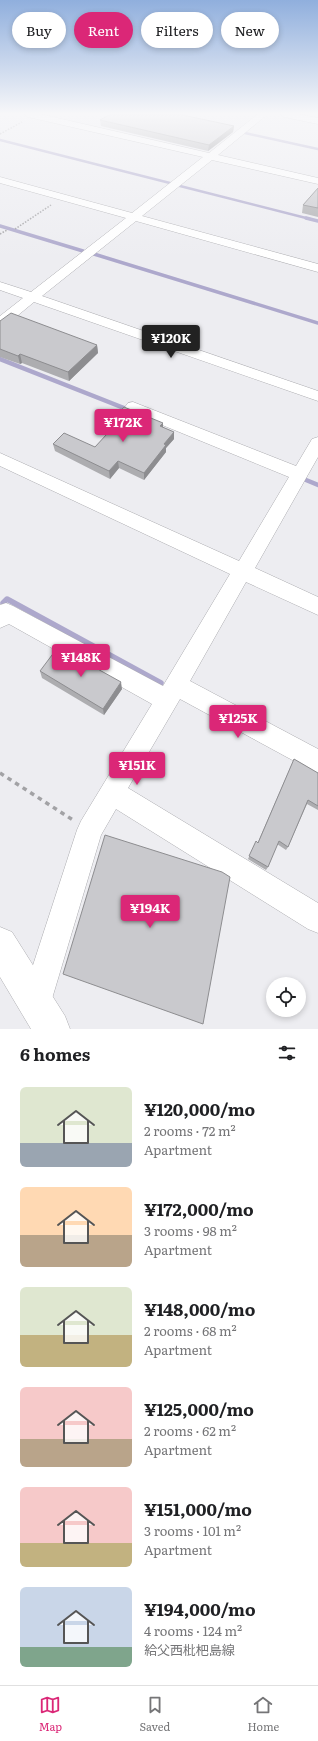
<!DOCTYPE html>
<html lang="en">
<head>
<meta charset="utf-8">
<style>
	body { margin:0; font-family:Literata,"Noto Sans JP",serif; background:#f6f6f6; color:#202124; height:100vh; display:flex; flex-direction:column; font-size:15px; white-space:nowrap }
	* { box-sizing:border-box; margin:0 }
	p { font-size:13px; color:#757577 }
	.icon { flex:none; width:22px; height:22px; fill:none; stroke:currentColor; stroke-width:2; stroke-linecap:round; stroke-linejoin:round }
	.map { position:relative; height:1029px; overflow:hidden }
	.drawer { display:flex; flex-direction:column; background:#fff; flex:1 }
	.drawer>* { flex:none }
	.hud { position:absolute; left:12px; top:12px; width:294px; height:36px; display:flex; gap:8px }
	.controls { position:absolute; left:266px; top:977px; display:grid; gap:8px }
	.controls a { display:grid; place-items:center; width:40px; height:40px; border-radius:50%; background:#fff; box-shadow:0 2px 6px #0003; font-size:20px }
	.price { position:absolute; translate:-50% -34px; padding:0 9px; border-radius:4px; background:#db2777; color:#fff; font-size:13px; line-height:26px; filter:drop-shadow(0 1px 2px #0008) }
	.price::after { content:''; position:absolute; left:50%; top:24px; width:12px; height:9px; margin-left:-6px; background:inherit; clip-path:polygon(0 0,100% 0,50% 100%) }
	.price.on { background:#222; color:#fff }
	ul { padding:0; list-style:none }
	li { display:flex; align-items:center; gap:12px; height:100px; padding:0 20px }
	li span { display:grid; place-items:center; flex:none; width:112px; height:80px; border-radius:6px; color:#555 }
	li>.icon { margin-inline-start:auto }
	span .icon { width:48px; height:48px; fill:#fffc; stroke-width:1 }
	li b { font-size:17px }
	h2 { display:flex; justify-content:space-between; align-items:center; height:48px; padding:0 20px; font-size:17px }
	.tag { padding:0 14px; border-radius:18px; background:#fff; box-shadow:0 2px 6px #0003; font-size:14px; line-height:36px }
	.tag.on { background:#db2777; color:#fff }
	.tab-bar { display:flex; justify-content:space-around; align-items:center; height:56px; border-top:1px solid #e0e0e0; background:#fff; font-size:11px; color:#757577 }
	.tab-bar a { display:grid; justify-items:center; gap:2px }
	.tab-bar .on { color:#db2777 }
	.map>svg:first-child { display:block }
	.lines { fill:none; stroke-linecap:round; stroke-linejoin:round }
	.stream-far3 { stroke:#ada8cc; stroke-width:2.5 }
	.stream-far2 { stroke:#ada8cc; stroke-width:3.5 }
	.stream-far1 { stroke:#ada8cc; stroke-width:4.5 }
	.stream { stroke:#ada8cc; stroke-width:5.5 }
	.street-casing { stroke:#acacb0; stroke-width:1 }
	.secondary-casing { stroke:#acacb0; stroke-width:1 }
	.path-far1 { stroke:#a2a2a5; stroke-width:1.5; stroke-dasharray:1.5 1.5; stroke-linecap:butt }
	.path { stroke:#a2a2a5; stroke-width:3.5; stroke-dasharray:4.5 4.5; stroke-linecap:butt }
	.street { fill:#fff; fill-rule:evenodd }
	.secondary { fill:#fff; fill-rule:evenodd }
	.wall { fill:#adadb0 }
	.shaded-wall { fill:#8d8d90 }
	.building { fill:#c9c9cd; stroke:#8d8d90 }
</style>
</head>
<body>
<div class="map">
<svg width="318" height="1029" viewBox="0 0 318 1029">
	<rect width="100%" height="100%" fill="#ededf1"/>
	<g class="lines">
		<path class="stream-far3" d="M 245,133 L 318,149
			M 0,140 L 170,183
			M 180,186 L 310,219"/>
		<path class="stream-far2" d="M 306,218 L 318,221
			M 0,226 L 83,251
			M 94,254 L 318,323"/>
		<path class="stream-far1" d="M 0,359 L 129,410
			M 306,480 L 318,485"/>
		<path class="stream" d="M 3,603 L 7,599 L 161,683"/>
		<g class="street-casing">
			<path id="street" d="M 24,114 L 40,114 L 209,153 L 258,114 L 268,114 L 218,155 L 318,178 L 318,184 L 212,160 L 142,216 L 318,264 L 318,272 L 136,221 L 42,296 L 318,391 L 318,401 L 34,302 L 5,326 L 0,327 L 0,316 L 23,298 L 0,290 L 0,282 L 31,292 L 126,218 L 0,183 L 0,177 L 132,213 L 203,157 L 28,117 Z
				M 280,114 L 298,114 L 318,118 L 318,124 L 284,117 Z
				M 133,402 L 296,466 L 312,439 L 318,437 L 318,457 L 255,568 L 318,597 L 318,615 L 246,582 L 190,681 L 318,749 L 318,774 L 180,699 L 128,788 L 318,903 L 318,933 L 308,929 L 116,809 L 101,835 L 51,1002 L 46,1012 L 36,1017 L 26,1012 L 21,1002 L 77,830 L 81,821 L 152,704 L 9,624 L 0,628 L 0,605 L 6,603 L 13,606 L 163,686 L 230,574 L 0,466 L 0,453 L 239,561 L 289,477 L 128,411 L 125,407 L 128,403 Z"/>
		</g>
		<g class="secondary-casing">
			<path id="secondary" d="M 0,927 L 12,932 L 65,1016 L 70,1029 L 31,1029 L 0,977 Z"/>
		</g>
		<path class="path-far1" d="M 0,134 L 22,122
			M 15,229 L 51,205
			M 0,234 L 7,230"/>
		<path class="path" d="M 0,773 L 73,820"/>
		<use href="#street" class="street"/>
		<use href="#secondary" class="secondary"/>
	</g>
	<path class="wall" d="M 100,120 L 234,126 L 233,132 L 208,151 L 101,126 Z
		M 318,188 L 318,217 L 302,213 L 303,205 Z
		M 0,321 L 97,345 L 98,353 L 69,381 L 22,363 L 20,364 L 0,357 Z
		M 112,420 L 163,428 L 174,432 L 174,439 L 166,448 L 166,452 L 144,480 L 119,468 L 110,479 L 55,451 L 53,444 L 95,447 L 114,427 L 113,427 Z
		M 40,671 L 122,689 L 104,715 L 42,678 Z
		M 294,759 L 318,773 L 318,810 L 307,804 L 288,847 L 286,850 L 277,844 L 268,867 L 266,870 L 248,859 L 255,844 L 258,842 Z"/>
	<path class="shaded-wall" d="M 234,126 L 233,132 L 208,151 L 209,145 Z
		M 97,345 L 98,353 L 69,381 L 68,372 Z
		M 20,354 L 22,363 L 20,364 L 18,356 Z
		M 163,423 L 163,430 L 160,426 Z
		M 174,432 L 174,439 L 166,448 L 166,452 L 144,480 L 144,473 L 164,444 Z
		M 118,461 L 119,468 L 110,479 L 109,471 Z
		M 121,682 L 122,689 L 104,715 L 103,709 Z"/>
	<path class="building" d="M 111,114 L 178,114 L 234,126 L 209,145 L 100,120 Z
		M 318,188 L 318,208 L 303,205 Z
		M 11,313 L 97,345 L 68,372 L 20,354 L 18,356 L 0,349 L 0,321 Z
		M 124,407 L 163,423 L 160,426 L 174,432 L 164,444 L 166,445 L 144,473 L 118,461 L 109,471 L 53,444 L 64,433 L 95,447 L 118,422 L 112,420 Z
		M 58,647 L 121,682 L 103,709 L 40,671 Z
		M 294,759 L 318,773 L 318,806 L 308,800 L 288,847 L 279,841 L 268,867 L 249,856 L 256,841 L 258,843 Z
		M 105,835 L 222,872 L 230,877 L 203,1024 L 63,974 Z"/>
	<linearGradient id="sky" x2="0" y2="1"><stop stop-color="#90afdd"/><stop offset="0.44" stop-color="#f7f7f9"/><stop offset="1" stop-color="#f7f7f9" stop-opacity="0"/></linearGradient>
	<rect width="318" height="258" fill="url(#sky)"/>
</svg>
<div class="controls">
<a><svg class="icon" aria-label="locate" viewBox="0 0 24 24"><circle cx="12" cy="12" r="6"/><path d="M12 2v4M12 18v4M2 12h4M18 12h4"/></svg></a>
</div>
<b class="price on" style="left:171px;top:359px">¥120K</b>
<b class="price" style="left:123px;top:443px">¥172K</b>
<b class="price" style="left:81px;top:678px">¥148K</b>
<b class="price" style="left:238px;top:739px">¥125K</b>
<b class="price" style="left:137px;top:786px">¥151K</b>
<b class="price" style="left:150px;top:929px">¥194K</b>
<div class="hud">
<a class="tag">Buy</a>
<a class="tag on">Rent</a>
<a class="tag">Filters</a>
<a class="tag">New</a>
</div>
</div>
<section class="drawer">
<h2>6 homes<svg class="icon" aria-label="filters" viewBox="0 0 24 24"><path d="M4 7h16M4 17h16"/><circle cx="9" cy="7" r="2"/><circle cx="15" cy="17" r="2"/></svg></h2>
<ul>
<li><span style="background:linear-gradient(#dfe7d0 70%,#9aa5b1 0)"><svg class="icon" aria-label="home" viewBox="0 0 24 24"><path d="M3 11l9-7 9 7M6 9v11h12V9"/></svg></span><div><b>¥120,000/mo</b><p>2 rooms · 72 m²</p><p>Apartment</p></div></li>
<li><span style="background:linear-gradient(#ffd9b3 60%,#b9a48a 0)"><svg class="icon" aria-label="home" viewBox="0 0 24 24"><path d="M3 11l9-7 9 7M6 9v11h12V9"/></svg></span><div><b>¥172,000/mo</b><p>3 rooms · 98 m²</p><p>Apartment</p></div></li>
<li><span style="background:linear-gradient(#dfe7d0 60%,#c2b280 0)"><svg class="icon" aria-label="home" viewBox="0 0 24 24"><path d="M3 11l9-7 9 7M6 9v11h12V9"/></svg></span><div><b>¥148,000/mo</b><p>2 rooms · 68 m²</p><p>Apartment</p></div></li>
<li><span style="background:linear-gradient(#f6c9c9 65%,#b9a48a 0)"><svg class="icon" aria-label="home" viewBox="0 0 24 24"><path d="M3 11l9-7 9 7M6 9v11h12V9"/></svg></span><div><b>¥125,000/mo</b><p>2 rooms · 62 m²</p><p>Apartment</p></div></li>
<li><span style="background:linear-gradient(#f6c9c9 70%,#c2b280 0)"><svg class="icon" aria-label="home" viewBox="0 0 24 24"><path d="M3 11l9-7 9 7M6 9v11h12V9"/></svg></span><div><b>¥151,000/mo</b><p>3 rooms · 101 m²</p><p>Apartment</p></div></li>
<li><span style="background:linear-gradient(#c9d6e8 75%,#7fa58c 0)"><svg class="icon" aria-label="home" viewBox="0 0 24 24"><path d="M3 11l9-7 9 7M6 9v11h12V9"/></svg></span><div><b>¥194,000/mo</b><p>4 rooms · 124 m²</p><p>給父西枇杷島線</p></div></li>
</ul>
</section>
<nav class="tab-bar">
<a class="on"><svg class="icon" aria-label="map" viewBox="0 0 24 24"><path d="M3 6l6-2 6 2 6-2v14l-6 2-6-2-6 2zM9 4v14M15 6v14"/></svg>Map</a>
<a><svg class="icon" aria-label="saved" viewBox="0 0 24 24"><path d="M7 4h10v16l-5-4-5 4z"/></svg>Saved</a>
<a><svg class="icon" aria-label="home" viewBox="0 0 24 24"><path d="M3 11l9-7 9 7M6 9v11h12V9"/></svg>Home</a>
</nav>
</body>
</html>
